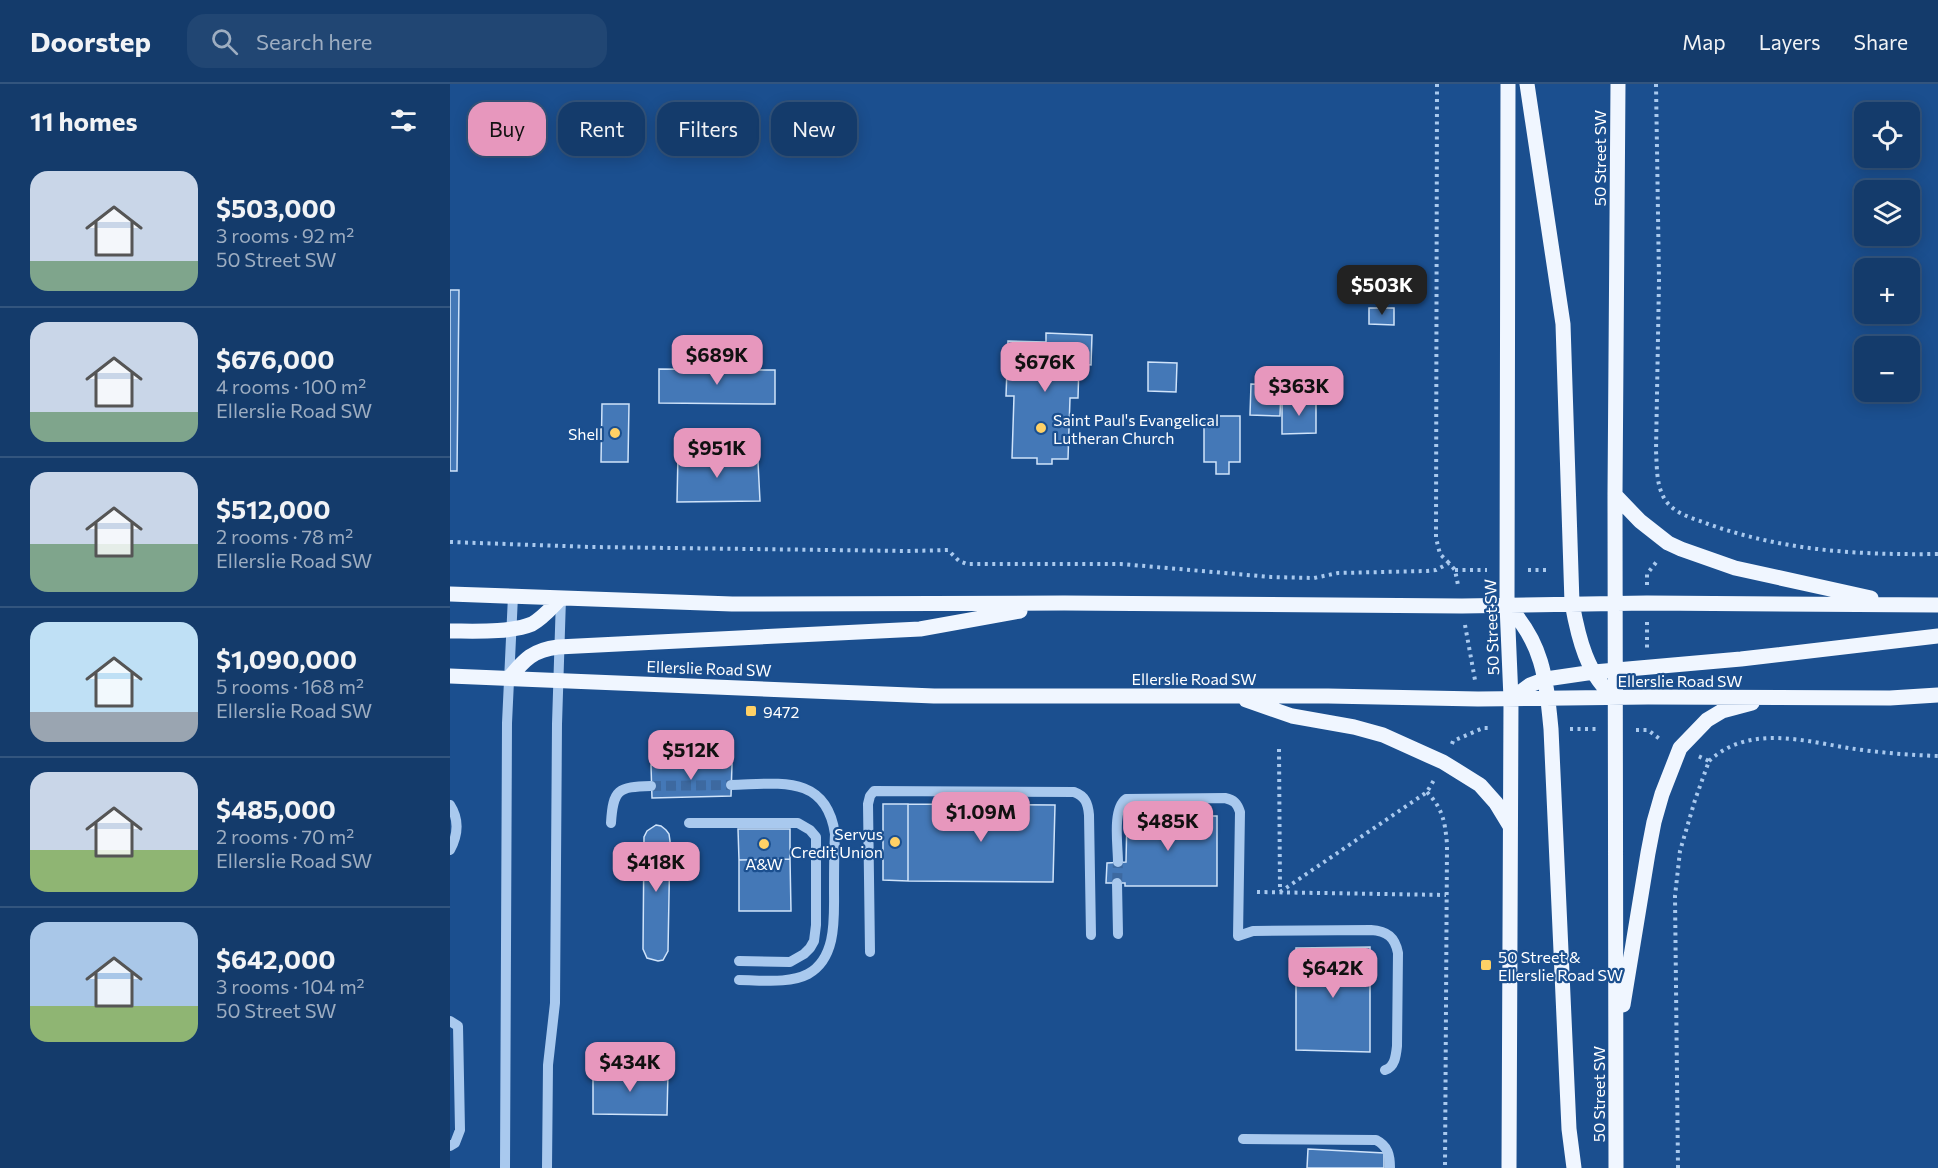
<!DOCTYPE html>
<html lang="en">
<head>
<meta charset="utf-8">
<style>
	body { margin:0; font-family:Commissioner,sans-serif; background:#214673; color:#f1f3f6; height:100vh; display:flex; flex-direction:column; font-size:22px; white-space:nowrap }
	* { box-sizing:border-box; margin:0 }
	p { font-size:20px; color:#9dadc1 }
	.icon { flex:none; width:33px; height:33px; fill:none; stroke:currentColor; stroke-width:2; stroke-linecap:round; stroke-linejoin:round }
	.map { position:relative; flex:1; overflow:hidden }
	.side { display:flex; flex-direction:column; background:#143b6b; width:450px }
	.side>* { flex:none }
	.top-card { position:absolute; left:18px; top:18px; width:570px; height:54px; display:flex; gap:12px }
	.fabs { position:absolute; left:1404px; top:18px; display:grid; gap:12px }
	.fabs a { display:grid; place-items:center; width:66px; height:66px; border-radius:12px; background:#143b6b; box-shadow:0 3px 15px #0003,0 0 0 2px #33557e; font-size:30px }
	.price { position:absolute; translate:-50% -51px; padding:0 14px; border-radius:12px; background:#e797bd; color:#111; font-size:20px; line-height:39px; filter:drop-shadow(0 2px 3px #0008) }
	.price::after { content:''; position:absolute; left:50%; top:36px; width:18px; height:14px; margin-left:-9px; background:inherit; clip-path:polygon(0 0,100% 0,50% 100%) }
	.price.selected { background:#222; color:#fff }
	ul { padding:0; list-style:none }
	li { display:flex; align-items:center; gap:18px; height:150px; padding:0 30px }
	li+li { border-top:2px solid #33557e }
	li span { display:grid; place-items:center; flex:none; width:168px; height:120px; border-radius:18px; color:#555 }
	li>.icon { margin-inline-start:auto }
	span .icon { width:72px; height:72px; fill:#fffc; stroke-width:1 }
	li b { font-size:26px }
	h2 { display:flex; justify-content:space-between; align-items:center; height:72px; padding:0 30px; font-size:26px }
	.chip { padding:0 21px; border-radius:18px; background:#143b6b; box-shadow:0 3px 15px #0003,0 0 0 2px #33557e; font-size:21px; line-height:54px }
	.chip.selected { background:#e797bd; color:#111 }
	header { display:flex; align-items:center; gap:36px; box-sizing:border-box; height:84px; padding:0 30px; background:#143b6b; border-bottom:2px solid #33557e }
	header strong { font-size:28px }
	nav { display:flex; gap:33px; margin-inline-start:auto; font-size:21px }
	.search { width:420px; height:54px; background:#214673; display:flex; align-items:center; gap:15px; box-sizing:border-box; padding:0 21px; border-radius:18px; color:#9dadc1; font-size:22px }
	main { display:flex; flex:1; min-height:0 }
	.map>svg:first-child { display:block }
	.building { fill:#4478b7; stroke:#cfe3fa; stroke-width:1.5 }
	.lines { fill:none; stroke-linecap:round; stroke-linejoin:round }
	.minor-tunnel { stroke:#3d69a0; stroke-width:10; stroke-dasharray:10 5; stroke-linecap:butt }
	.path { stroke:#a9c9ee; stroke-width:4; stroke-dasharray:3 4.5; stroke-linecap:butt }
	.minor { stroke:#a9c9ee; stroke-width:10 }
	.major { stroke:#f0f6ff; stroke-width:15 }
	.poi-dot { fill:#ffd166; stroke:#1b4f8f; stroke-width:2 }
	.labels { text-anchor:middle; dominant-baseline:central; stroke-width:4.5; stroke-linejoin:round; paint-order:stroke }
	.street-label { font-size:16px; fill:#fff; stroke:#1b4f8f }
	.poi-label { font-size:16px; fill:#fff; stroke:#1b4f8f; text-anchor:start }
</style>
</head>
<body>
<header>
<strong>Doorstep</strong>
<div class="search"><svg class="icon" aria-label="search" viewBox="0 0 24 24"><circle cx="10" cy="10" r="6"/><path d="M15 15l6 6"/></svg>Search here</div>
<nav><a>Map</a><a>Layers</a><a>Share</a></nav>
</header>
<main>
<section class="side">
<h2>11 homes<svg class="icon" aria-label="filters" viewBox="0 0 24 24"><path d="M4 7h16M4 17h16"/><circle cx="9" cy="7" r="2"/><circle cx="15" cy="17" r="2"/></svg></h2>
<ul>
<li><span style="background:linear-gradient(#c9d6e8 75%,#7fa58c 0)"><svg class="icon" aria-label="home" viewBox="0 0 24 24"><path d="M3 11l9-7 9 7M6 9v11h12V9"/></svg></span><div><b>$503,000</b><p>3 rooms · 92 m²</p><p>50 Street SW</p></div></li>
<li><span style="background:linear-gradient(#c9d6e8 75%,#7fa58c 0)"><svg class="icon" aria-label="home" viewBox="0 0 24 24"><path d="M3 11l9-7 9 7M6 9v11h12V9"/></svg></span><div><b>$676,000</b><p>4 rooms · 100 m²</p><p>Ellerslie Road SW</p></div></li>
<li><span style="background:linear-gradient(#c9d6e8 60%,#7fa58c 0)"><svg class="icon" aria-label="home" viewBox="0 0 24 24"><path d="M3 11l9-7 9 7M6 9v11h12V9"/></svg></span><div><b>$512,000</b><p>2 rooms · 78 m²</p><p>Ellerslie Road SW</p></div></li>
<li><span style="background:linear-gradient(#bfe0f5 75%,#9aa5b1 0)"><svg class="icon" aria-label="home" viewBox="0 0 24 24"><path d="M3 11l9-7 9 7M6 9v11h12V9"/></svg></span><div><b>$1,090,000</b><p>5 rooms · 168 m²</p><p>Ellerslie Road SW</p></div></li>
<li><span style="background:linear-gradient(#c9d6e8 65%,#8fb573 0)"><svg class="icon" aria-label="home" viewBox="0 0 24 24"><path d="M3 11l9-7 9 7M6 9v11h12V9"/></svg></span><div><b>$485,000</b><p>2 rooms · 70 m²</p><p>Ellerslie Road SW</p></div></li>
<li><span style="background:linear-gradient(#a9c7e8 70%,#8fb573 0)"><svg class="icon" aria-label="home" viewBox="0 0 24 24"><path d="M3 11l9-7 9 7M6 9v11h12V9"/></svg></span><div><b>$642,000</b><p>3 rooms · 104 m²</p><p>50 Street SW</p></div></li>
</ul>
</section>
<div class="map">
<svg width="1488" height="1084" viewBox="0 0 1488 1084">
	<rect width="100%" height="100%" fill="#1b4f8f"/>
	<path class="building" d="M 908,185 L 921,186 L 921,212 L 907,211 Z
		M 0,206 L 9,206 L 7,387 L 0,387 Z
		M 919,224 L 944,224 L 944,241 L 919,240 Z
		M 596,249 L 642,251 L 641,281 L 629,280 L 628,314 L 620,314 L 618,375 L 602,375 L 602,380 L 587,380 L 587,374 L 562,374 L 564,312 L 556,312 L 558,257 L 596,258 Z
		M 698,278 L 727,279 L 726,308 L 698,307 Z
		M 209,285 L 325,286 L 325,320 L 209,319 Z
		M 801,300 L 831,301 L 830,332 L 800,331 Z
		M 832,316 L 866,316 L 866,349 L 832,350 Z
		M 152,320 L 179,320 L 178,378 L 151,378 Z
		M 766,332 L 790,332 L 790,378 L 779,378 L 779,390 L 766,390 L 766,378 L 754,378 L 754,339 L 766,339 Z
		M 228,370 L 288,370 L 288,378 L 308,378 L 310,417 L 227,418 Z
		M 282,680 L 281,712 L 202,714 L 201,681 Z
		M 433,720 L 458,720 L 458,797 L 433,796 Z
		M 458,720 L 605,721 L 603,798 L 458,797 Z
		M 677,732 L 767,732 L 767,802 L 675,802 L 675,799 L 656,799 L 657,779 L 676,778 Z
		M 206,741 L 211,742 L 216,746 L 219,750 L 220,757 L 218,867 L 213,876 L 208,877 L 197,874 L 193,865 L 194,753 L 197,747 Z
		M 288,745 L 340,745 L 340,775 L 289,776 Z
		M 340,775 L 341,827 L 289,827 L 289,776 Z
		M 920,863 L 920,968 L 846,966 L 846,864 Z
		M 143,988 L 218,989 L 217,1031 L 143,1030 Z
		M 858,1065 L 934,1069 L 934,1084 L 857,1084 Z"/>
	<g class="lines">
		<path class="minor-tunnel" d="M 201,702 L 281,701
			M 667,799 L 668,778"/>
		<path class="path" d="M 987,0 L 986,454 L 990,470 L 999,479
			M 1206,0 L 1209,196 L 1206,367 C 1207,381 1206,398 1213,412 C 1221,429 1242,434 1258,440 C 1335,467 1407,471 1488,470
			M 0,458 L 141,463 L 458,467 L 498,466 L 509,477 L 517,480 L 671,480 L 821,493 L 864,494 L 888,489 L 977,487 L 986,486 L 999,479 L 1005,486 L 1008,501
			M 1005,486 L 1037,486
			M 1078,486 L 1100,486
			M 1197,501 L 1197,490 L 1208,476
			M 1197,538 L 1197,564
			M 1015,541 L 1025,596
			M 1120,645 L 1146,645
			M 1186,646 L 1198,646 L 1211,656
			M 1002,660 L 1003,657 L 1033,644 L 1041,644
			M 829,665 L 830,807
			M 1259,677 C 1300,639 1357,658 1405,665 C 1433,669 1460,671 1488,672
			M 977,708 C 993,725 995,738 997,760 L 995,1084
			M 807,808 L 996,811
			M 830,808 L 977,708 L 984,696
			M 1228,1084 L 1225,812 L 1230,767 L 1245,716 L 1259,677 L 1248,672"/>
		<path class="minor" d="M 281,701 C 328,700 376,689 385,750 C 384,769 384,787 384,806 C 384,834 387,874 358,890 C 339,900 311,896 289,896
			M 0,721 C 9,735 8,751 0,766
			M 161,739 C 163,705 168,703 201,702
			M 239,739 L 348,739 L 360,746 L 366,753 L 366,841 L 364,857 L 360,864 L 354,870 L 340,878 L 289,877
			M 668,778 C 668,762 662,725 676,715 L 775,714 C 784,716 787,719 790,728 L 788,852 L 803,847 L 921,846 C 937,847 945,853 948,869 L 947,962 C 946,971 945,983 935,986
			M 667,799 L 668,850
			M 420,868 L 418,720 L 420,712 L 424,707 L 624,708 C 635,712 638,719 639,731 L 641,851
			M 0,937 L 8,942 L 10,1046 L 5,1059 L 0,1062
			M 793,1055 L 926,1056 C 938,1062 940,1071 940,1084
			M 55,1084 L 57,639 L 63,512
			M 97,1084 L 98,981 L 105,919 L 107,640 L 111,514"/>
		<path class="major" d="M 1058,0 L 1057,521 L 1061,615 L 1059,1084
			M 1077,0 L 1113,240 L 1122,519 C 1128,552 1137,593 1166,614
			M 1165,411 L 1190,437 L 1218,459 L 1231,465 L 1285,484 L 1421,514
			M 0,510 L 282,520 L 614,519 L 1012,522 L 1197,519 L 1488,521
			M 1057,521 C 1093,559 1096,594 1101,645 L 1119,1045 L 1124,1084
			M 0,547 C 23,547 60,549 82,540 C 93,534 102,523 111,514
			M 0,592 L 484,612 L 878,612 L 1028,615 L 1198,613 L 1440,614 L 1488,611
			M 59,594 C 75,575 83,566 108,563 L 470,545 L 570,527
			M 1061,615 L 1080,601 L 1096,595 L 1144,588 L 1291,575 L 1488,552
			M 796,616 L 842,632 L 904,643 L 933,651 L 993,678 L 1030,701 L 1046,719 L 1060,742
			M 1173,921 L 1198,769 L 1204,738 L 1212,710 L 1230,664 L 1257,636 L 1272,627 L 1302,619
			M 1166,1084 L 1165,411 L 1168,0"/>
	</g>
	<g class="poi-dot">
		<circle cx="591" cy="344" r="6"/>
		<circle cx="165" cy="349" r="6"/>
		<rect x="295" y="621" width="12" height="12" rx="3"/>
		<circle cx="445" cy="758" r="6"/>
		<circle cx="314" cy="760" r="6"/>
		<rect x="1030" y="875" width="12" height="12" rx="3"/>
	</g>
	<g class="labels">
		<g class="street-label">
			<text transform="translate(1149 74) rotate(-90)">50 Street SW</text>
			<text transform="translate(1041 543) rotate(-92)">50 Street SW</text>
			<text transform="translate(259 584) rotate(2)">Ellerslie Road SW</text>
			<text x="744" y="594">Ellerslie Road SW</text>
			<text x="1230" y="596">Ellerslie Road SW</text>
			<text transform="translate(1148 1010) rotate(-90)">50 Street SW</text>
		</g>
		<g class="poi-label">
			<text x="603" y="335">Saint Paul's Evangelical<tspan x="603" dy="18">Lutheran Church</tspan></text>
			<text x="153" y="349" text-anchor="end">Shell</text>
			<text x="313" y="627">9472</text>
			<text x="433" y="749" text-anchor="end">Servus<tspan x="433" dy="18">Credit Union</tspan></text>
			<text x="314" y="779" text-anchor="middle">A&amp;W</text>
			<text x="1048" y="872">50 Street &amp;<tspan x="1048" dy="18">Ellerslie Road SW</tspan></text>
		</g>
	</g>
</svg>
<div class="fabs">
<a><svg class="icon" aria-label="locate" viewBox="0 0 24 24"><circle cx="12" cy="12" r="6"/><path d="M12 2v4M12 18v4M2 12h4M18 12h4"/></svg></a>
<a><svg class="icon" aria-label="layers" viewBox="0 0 24 24"><path d="M12 4l9 5-9 5-9-5zM3 14l9 5 9-5"/></svg></a>
<a>+</a>
<a>−</a>
</div>
<b class="price selected" style="left:932px;top:232px">$503K</b>
<b class="price" style="left:267px;top:302px">$689K</b>
<b class="price" style="left:595px;top:309px">$676K</b>
<b class="price" style="left:849px;top:333px">$363K</b>
<b class="price" style="left:267px;top:395px">$951K</b>
<b class="price" style="left:241px;top:697px">$512K</b>
<b class="price" style="left:531px;top:759px">$1.09M</b>
<b class="price" style="left:718px;top:768px">$485K</b>
<b class="price" style="left:206px;top:809px">$418K</b>
<b class="price" style="left:883px;top:915px">$642K</b>
<b class="price" style="left:180px;top:1009px">$434K</b>
<div class="top-card">
<a class="chip selected">Buy</a>
<a class="chip">Rent</a>
<a class="chip">Filters</a>
<a class="chip">New</a>
</div>
</div>
</main>
</body>
</html>
